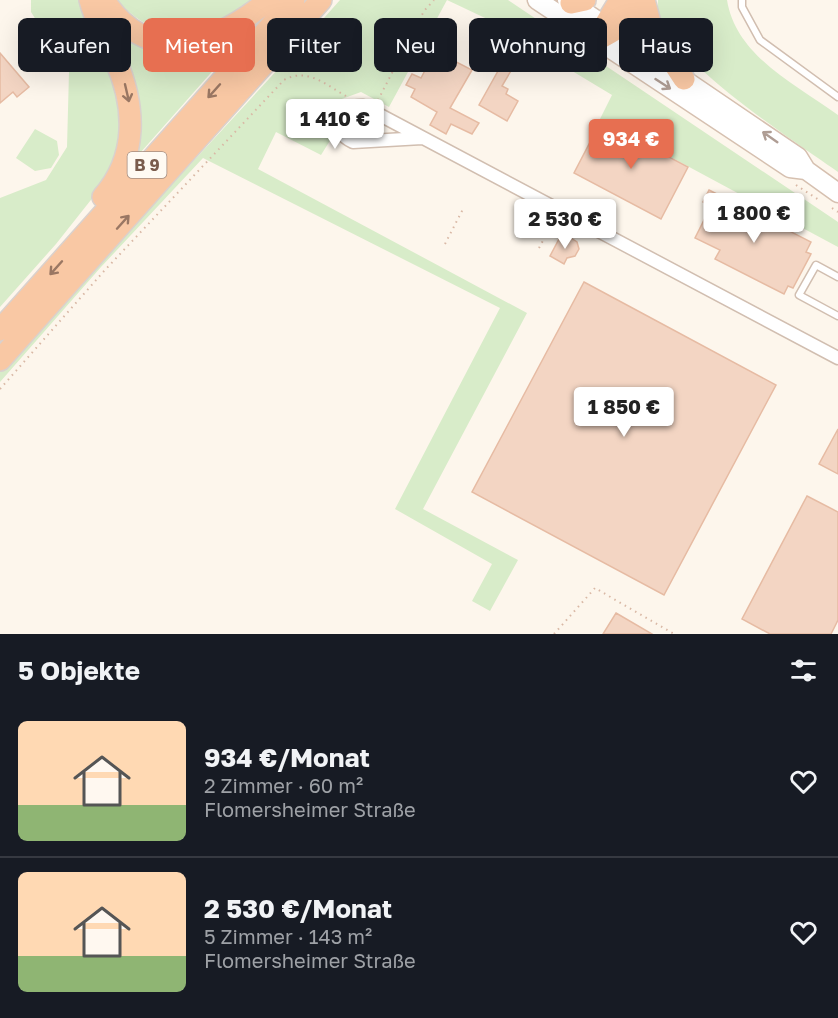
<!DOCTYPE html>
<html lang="de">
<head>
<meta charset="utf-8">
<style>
	body { margin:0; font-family:"Golos Text",sans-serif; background:#242831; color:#f1f3f6; height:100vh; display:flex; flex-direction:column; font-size:22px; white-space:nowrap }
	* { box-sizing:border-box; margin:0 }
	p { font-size:20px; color:#9ea1a6 }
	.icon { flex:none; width:33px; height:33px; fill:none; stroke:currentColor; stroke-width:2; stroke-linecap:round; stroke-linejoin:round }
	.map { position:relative; height:634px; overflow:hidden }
	.panel { display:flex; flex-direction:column; background:#171b24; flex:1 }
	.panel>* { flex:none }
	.hud { position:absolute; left:18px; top:18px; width:802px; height:54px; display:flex; gap:12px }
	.price { position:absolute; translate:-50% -51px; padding:0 14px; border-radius:6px; background:#fff; color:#222; font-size:20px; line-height:39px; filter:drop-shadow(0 2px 3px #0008) }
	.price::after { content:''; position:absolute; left:50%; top:36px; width:18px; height:14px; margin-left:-9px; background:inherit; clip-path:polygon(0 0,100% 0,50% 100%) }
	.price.current { background:#e76f51; color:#fff }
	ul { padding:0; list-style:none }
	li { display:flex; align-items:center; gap:18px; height:150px; padding:0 18px }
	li+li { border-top:2px solid #363941 }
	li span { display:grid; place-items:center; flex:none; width:168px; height:120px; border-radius:9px; color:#555 }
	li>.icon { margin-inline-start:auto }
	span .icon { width:72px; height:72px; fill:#fffc; stroke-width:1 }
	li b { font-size:26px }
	h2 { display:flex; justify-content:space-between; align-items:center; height:72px; padding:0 18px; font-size:26px }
	.pill { padding:0 21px; border-radius:9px; background:#171b24; box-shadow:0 6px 24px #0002; font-size:21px; line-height:54px }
	.pill.current { background:#e76f51; color:#fff }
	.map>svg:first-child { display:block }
	.green { fill:#d8ecc9 }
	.building { fill:#f3d5c3; stroke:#e6bba3; stroke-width:1.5 }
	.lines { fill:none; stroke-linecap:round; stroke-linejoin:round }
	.service-casing { stroke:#d1beb0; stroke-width:9 }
	.minor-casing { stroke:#d1beb0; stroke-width:15 }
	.secondary-casing { stroke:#d6c0b0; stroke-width:21 }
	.trunk-casing { stroke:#dad1cd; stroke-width:24 }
	.path { stroke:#d9b8a5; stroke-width:2; stroke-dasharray:1.5 4.5; stroke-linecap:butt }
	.service { stroke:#fff; stroke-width:6 }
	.minor { stroke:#fff; stroke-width:12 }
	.secondary { stroke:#fff; stroke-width:18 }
	.trunk { stroke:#f9c8a4; stroke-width:21 }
	.oneway { stroke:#af9d94 }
	.oneway2 { stroke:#9a7763 }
	.labels { text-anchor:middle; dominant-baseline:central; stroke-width:5; stroke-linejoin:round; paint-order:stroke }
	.shield { fill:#fffaf3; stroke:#a28b7f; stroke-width:1.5 }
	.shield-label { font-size:16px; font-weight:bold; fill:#7a5c4d }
</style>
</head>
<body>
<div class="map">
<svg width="838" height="634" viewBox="0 0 838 634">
	<rect width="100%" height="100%" fill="#fdf6ec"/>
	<path class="green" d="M 31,0 L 84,0 L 124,111 L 117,167 L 56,244 L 0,307 L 0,198 L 46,180 L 67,147 L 69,72 L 31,12 Z
		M 99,0 L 147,38 L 255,23 L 133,161 Z
		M 117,0 L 259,0 C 242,9 223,23 205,29 C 171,41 139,25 117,0 Z
		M 340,0 L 508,0 L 838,222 L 838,247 L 600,119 L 612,95 L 529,45 L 519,34 L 447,0 L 389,107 L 361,92 L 339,100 L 326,118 L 331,139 L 321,155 L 276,132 L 258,169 L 527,313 L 423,509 L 518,560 L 490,611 L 472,601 L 492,564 L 395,509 L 500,308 L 203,158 L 101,267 L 0,382 L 0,372 C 111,246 229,126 340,0 Z
		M 658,0 L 727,0 C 736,56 795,84 838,115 L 838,172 C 794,141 673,63 659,14 C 657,10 658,4 658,0 Z
		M 35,129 L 57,141 L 59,155 L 51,168 L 35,171 L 16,158 Z"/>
	<path class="building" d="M 512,46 L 522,52 L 502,86 L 508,89 L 506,94 L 518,101 L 507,121 L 479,105 Z
		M 435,51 L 472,70 L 450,108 L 479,123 L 472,134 L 451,124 L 446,134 L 430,125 L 437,112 L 411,97 L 415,89 L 406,85 L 412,74 L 421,78 Z
		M 0,53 L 29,87 L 17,97 L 13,92 L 0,103 Z
		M 601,121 L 688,167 L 661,219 L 574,173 Z
		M 709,190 L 811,242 L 806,252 L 811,254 L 793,288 L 788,286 L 784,294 L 715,259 L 720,250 L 695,238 L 711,206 L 703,202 Z
		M 571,238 L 577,242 L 579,249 L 575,256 L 567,258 L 564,264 L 550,256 L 559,239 L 563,241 Z
		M 584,282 L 776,385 L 664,595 L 472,492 Z
		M 838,429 L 838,474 L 819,464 Z
		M 807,496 L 838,512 L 838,620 L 831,634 L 770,634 L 742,619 Z
		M 616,613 L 652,634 L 603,634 Z"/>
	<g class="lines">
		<g class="service-casing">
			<path id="service" d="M 742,0 L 742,7 L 760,40 L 838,97
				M 838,277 L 816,265 L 799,295 L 838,316"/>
		</g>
		<g class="minor-casing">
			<path id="minor" d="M 422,138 L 353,142 C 343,137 337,131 338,120 C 344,108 350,106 363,106 L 838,358"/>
		</g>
		<g class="secondary-casing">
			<path id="secondary" d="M 537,0 L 790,168 L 806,170
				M 567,0 L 798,157 L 806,170 L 838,193"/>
		</g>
		<g class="trunk-casing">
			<path id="trunk" d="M 90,0 C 95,21 107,39 115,59 C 136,106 138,157 103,197
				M 104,0 C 149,69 217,43 269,0
				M 644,0 L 652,30 L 684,79
				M 571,3 L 585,0
				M 597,38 L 620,0
				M 596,40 C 617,31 630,20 641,0
				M 0,330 L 294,0
				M 0,360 L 321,0"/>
		</g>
		<path class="path" d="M 378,100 L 424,11 L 434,0
			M 796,185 L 819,200
			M 832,208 L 838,212
			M 445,244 L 463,209
			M 539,248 L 553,222
			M 0,389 L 104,271 L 284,80 C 307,67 326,85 346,96
			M 554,634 L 595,588 L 674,634"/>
		<use href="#service" class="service"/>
		<use href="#minor" class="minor"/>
		<use href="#secondary" class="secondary"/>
		<use href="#trunk" class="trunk"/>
	</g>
	<defs><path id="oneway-shaft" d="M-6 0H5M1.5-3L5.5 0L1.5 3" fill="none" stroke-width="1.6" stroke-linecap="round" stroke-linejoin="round" transform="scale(1.5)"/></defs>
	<g class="oneway">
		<use href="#oneway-shaft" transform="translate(663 84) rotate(33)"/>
		<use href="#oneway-shaft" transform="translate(770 137) rotate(-145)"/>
	</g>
	<g class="oneway2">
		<use href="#oneway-shaft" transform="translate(214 91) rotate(132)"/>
		<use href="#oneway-shaft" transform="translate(127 93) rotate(77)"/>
		<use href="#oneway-shaft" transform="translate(123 222) rotate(-48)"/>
		<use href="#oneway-shaft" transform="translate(56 268) rotate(132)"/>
	</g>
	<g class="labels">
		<rect class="shield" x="127.5" y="152" width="39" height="26" rx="4.5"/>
		<g class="shield-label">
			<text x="147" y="165">B 9</text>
		</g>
	</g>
</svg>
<b class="price" style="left:335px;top:150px">1 410 €</b>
<b class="price current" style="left:631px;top:170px">934 €</b>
<b class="price" style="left:754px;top:244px">1 800 €</b>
<b class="price" style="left:565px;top:250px">2 530 €</b>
<b class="price" style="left:624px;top:438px">1 850 €</b>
<div class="hud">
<a class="pill">Kaufen</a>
<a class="pill current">Mieten</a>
<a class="pill">Filter</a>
<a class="pill">Neu</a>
<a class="pill">Wohnung</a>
<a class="pill">Haus</a>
</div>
</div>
<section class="panel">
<h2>5 Objekte<svg class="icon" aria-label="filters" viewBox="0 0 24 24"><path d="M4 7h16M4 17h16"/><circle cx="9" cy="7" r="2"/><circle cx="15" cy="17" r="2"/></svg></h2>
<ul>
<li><span style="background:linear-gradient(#ffd9b3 70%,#8fb573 0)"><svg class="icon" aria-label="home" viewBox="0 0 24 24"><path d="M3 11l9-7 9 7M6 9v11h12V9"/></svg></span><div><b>934 €/Monat</b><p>2 Zimmer · 60 m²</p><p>Flomersheimer Straße</p></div><svg class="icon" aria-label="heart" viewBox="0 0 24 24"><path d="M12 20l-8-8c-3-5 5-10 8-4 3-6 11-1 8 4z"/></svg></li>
<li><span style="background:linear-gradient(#ffd9b3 70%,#8fb573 0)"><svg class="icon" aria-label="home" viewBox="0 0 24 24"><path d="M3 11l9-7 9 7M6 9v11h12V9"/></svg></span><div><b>2 530 €/Monat</b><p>5 Zimmer · 143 m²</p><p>Flomersheimer Straße</p></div><svg class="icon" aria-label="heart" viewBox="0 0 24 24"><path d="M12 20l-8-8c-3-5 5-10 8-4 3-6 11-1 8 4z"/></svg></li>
</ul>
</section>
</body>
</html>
